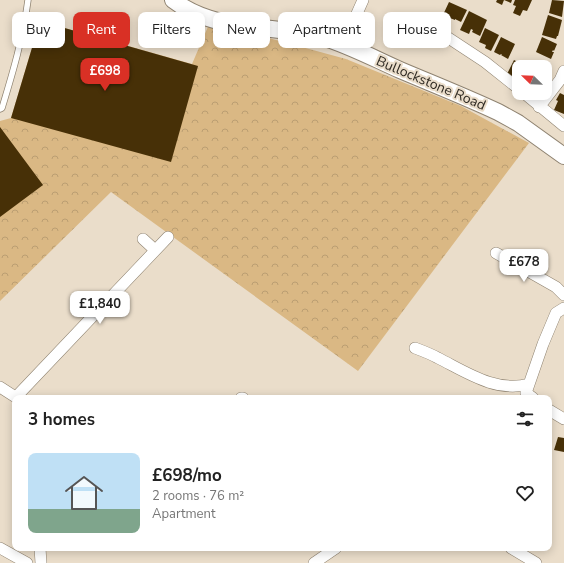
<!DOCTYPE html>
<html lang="en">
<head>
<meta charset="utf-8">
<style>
	body { margin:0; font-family:"Nunito Sans",sans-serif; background:#f2f2f2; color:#222; height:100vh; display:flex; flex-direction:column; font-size:15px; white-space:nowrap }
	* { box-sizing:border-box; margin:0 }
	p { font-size:13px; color:#767676 }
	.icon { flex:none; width:22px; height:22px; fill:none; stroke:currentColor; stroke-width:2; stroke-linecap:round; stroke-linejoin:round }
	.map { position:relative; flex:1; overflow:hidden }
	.side { position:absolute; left:12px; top:395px; width:540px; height:156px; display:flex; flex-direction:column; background:#fff; border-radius:8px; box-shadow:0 2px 10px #0003 }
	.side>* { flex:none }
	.guide { position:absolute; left:12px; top:12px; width:540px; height:36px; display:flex; gap:8px }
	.needle { width:26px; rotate:293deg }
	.tools { position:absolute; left:512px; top:60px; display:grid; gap:8px }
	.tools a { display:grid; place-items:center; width:40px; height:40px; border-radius:8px; background:#fff; box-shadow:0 2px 10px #0003; font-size:20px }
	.price { position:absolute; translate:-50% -34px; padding:0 9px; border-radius:8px; background:#fff; color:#222; font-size:13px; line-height:26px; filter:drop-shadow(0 1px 2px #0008) }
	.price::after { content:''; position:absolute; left:50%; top:24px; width:12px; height:9px; margin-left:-6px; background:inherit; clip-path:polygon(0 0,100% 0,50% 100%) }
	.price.current { background:#d93025; color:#fff }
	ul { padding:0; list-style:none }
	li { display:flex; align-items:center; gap:12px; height:100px; padding:0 16px }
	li+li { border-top:1px solid #e0e0e0 }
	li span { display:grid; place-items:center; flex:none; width:112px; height:80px; border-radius:8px; color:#555 }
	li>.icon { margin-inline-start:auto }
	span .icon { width:48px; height:48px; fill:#fffc; stroke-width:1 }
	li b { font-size:17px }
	h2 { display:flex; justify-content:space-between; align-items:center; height:48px; padding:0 16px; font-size:17px }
	.pill { padding:0 14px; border-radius:8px; background:#fff; box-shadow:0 2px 10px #0003; font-size:14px; line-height:36px }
	.pill.current { background:#d93025; color:#fff }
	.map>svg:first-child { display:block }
	.forest { fill:url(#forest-crowns) }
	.building { fill:#473007 }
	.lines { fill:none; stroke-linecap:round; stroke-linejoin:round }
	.lane-casing { stroke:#8f8371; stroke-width:7 }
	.street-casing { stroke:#8f8371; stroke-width:12 }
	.secondary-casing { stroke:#8f8371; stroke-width:18 }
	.lane { stroke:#fff; stroke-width:5.5 }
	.street { stroke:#fff; stroke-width:11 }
	.secondary { stroke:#fff; stroke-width:16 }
	.labels { text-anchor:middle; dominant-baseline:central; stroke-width:4; stroke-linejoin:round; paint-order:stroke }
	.street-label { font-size:14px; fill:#2f2a23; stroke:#eaddca }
</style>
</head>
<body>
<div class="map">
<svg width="564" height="563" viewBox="0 0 564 563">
	<defs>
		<pattern id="forest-crowns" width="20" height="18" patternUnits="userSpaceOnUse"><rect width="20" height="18" fill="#dab884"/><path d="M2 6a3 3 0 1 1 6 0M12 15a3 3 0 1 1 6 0" fill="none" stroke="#bb9e72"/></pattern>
	</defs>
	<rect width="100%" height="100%" fill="#eaddca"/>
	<path class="forest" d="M 40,21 L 192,64 L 210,22 L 346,59 L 461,106 L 529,143 L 358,371 L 111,192 L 0,301 L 0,121 L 11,118 Z"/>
	<path class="building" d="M 497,0 L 512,0 L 511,3 L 504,0 L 502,5 L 496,2 Z
		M 515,0 L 532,0 L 527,11 L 523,10 L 520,16 L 513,13 L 516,6 L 513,5 Z
		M 552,0 L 564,1 L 562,17 L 549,13 Z
		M 449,2 L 467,10 L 461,22 L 455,19 L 455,20 L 450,18 L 449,20 L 442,17 Z
		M 469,11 L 487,20 L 480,36 L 472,32 L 473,30 L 471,29 L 469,34 L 460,30 Z
		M 548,15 L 562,20 L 558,36 L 557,36 L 556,39 L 542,35 Z
		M 40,21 L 198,66 L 171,162 L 11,118 Z
		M 485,28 L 499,35 L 491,51 L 485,48 L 486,45 L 479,42 Z
		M 501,37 L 515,44 L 508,59 L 501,55 L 502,54 L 501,54 L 500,55 L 494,52 Z
		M 542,37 L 557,44 L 554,51 L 553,50 L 552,52 L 554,52 L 551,59 L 536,52 Z
		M 514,60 L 527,67 L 519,67 L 519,80 L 507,74 Z
		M 560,93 L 564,95 L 564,114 L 554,110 L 558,101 L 556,100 Z
		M 0,127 L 43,185 L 0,217 Z
		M 558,437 L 564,438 L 564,452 L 554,450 Z"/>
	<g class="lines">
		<g class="lane-casing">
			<path id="lane" d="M 0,109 L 2,108 C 13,72 23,38 28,0"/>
		</g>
		<g class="street-casing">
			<path id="street" d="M 447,37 L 485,62 L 519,89
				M 343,45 L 363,0
				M 524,93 L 564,126
				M 539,107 L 560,80 L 564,71
				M 143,239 L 155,250
				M 496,253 L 556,287 L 564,295
				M 415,348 C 423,351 431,354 438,358 C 466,372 496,393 529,384
				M 0,387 L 17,398
				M 16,397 L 168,237
				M 241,398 L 243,398
				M 533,398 L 526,393 L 543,344 L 556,313 L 564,308
				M 549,410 L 564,419
				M 0,548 L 27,563
				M 40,548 L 41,563
				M 511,548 L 536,563
				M 314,563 L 336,548"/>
		</g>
		<g class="secondary-casing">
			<path id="secondary" d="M 173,0 C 215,33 273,24 322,37 C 349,45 375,59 400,70 C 433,84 466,97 498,112 L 518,123 L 564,156"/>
		</g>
		<use href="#lane" class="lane"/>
		<use href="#street" class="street"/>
		<use href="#secondary" class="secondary"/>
	</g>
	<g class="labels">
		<g class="street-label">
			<text transform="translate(431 83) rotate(23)">Bullockstone Road</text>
		</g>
	</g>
</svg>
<div class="tools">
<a><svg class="needle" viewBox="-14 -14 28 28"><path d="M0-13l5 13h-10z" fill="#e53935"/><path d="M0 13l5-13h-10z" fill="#767676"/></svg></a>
</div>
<b class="price current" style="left:105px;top:92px">£698</b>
<b class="price" style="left:524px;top:283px">£678</b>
<b class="price" style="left:100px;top:325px">£1,840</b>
<div class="guide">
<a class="pill">Buy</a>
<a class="pill current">Rent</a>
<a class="pill">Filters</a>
<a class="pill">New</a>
<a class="pill">Apartment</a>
<a class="pill">House</a>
</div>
<section class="side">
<h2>3 homes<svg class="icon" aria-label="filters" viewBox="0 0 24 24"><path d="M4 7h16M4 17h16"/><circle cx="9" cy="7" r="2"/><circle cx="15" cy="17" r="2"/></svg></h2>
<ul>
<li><span style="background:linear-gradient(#bfe0f5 70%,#7fa58c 0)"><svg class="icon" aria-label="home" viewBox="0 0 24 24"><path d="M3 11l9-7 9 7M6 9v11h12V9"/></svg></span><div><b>£698/mo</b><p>2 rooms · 76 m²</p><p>Apartment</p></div><svg class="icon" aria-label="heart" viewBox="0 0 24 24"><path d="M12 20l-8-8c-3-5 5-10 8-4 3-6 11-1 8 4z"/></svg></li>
</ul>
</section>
</div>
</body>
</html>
